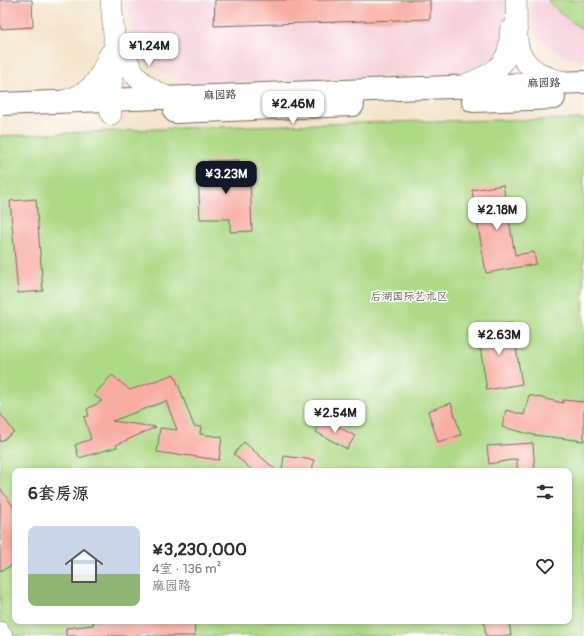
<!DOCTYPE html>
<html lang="zh">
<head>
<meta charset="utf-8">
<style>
	body { margin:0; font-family:Pangolin,"LXGW WenKai TC",sans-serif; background:#f2f2f3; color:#2b2b33; height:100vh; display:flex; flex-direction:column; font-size:15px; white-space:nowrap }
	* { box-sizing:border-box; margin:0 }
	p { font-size:13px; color:#7c7c81 }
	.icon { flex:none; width:22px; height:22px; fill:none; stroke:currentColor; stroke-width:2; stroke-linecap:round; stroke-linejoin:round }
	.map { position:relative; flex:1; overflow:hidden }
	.side { position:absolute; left:12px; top:468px; width:560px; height:156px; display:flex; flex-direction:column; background:#fff; border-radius:8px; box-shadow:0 2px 6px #0003 }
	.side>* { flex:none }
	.price { position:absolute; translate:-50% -34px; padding:0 9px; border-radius:8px; background:#fff; color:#222; font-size:13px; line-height:26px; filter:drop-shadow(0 1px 2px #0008) }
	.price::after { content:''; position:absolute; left:50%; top:24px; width:12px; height:9px; margin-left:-6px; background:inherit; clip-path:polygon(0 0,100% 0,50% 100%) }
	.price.selected { background:#111827; color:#fff }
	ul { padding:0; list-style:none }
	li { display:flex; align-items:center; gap:12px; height:100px; padding:0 16px }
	li span { display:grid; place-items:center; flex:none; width:112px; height:80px; border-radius:8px; color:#555 }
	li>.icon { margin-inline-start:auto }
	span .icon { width:48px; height:48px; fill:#fffc; stroke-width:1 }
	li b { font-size:17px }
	h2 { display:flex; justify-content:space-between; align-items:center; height:48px; padding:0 16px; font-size:17px }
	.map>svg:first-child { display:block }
	.built { fill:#f6cfd9 }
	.green { fill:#aed985; stroke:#6c8258; fill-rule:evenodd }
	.building { fill:#f8aca2 }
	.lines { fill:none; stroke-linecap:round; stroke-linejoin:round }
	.minor-casing { stroke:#716c63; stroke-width:18 }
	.tertiary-casing { stroke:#716c63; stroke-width:22 }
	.secondary-casing { stroke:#716c63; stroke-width:24 }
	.minor { stroke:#fff; stroke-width:17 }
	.tertiary { stroke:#fff; stroke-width:21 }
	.secondary { stroke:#fff; stroke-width:22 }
	.labels { text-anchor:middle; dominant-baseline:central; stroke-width:3; stroke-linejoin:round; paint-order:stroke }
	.street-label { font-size:11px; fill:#2b2b2b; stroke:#fff }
	.park-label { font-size:11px; fill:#525f46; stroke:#fff }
</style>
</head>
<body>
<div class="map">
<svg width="584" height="636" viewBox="0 0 584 636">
	<rect width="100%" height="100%" fill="#fff"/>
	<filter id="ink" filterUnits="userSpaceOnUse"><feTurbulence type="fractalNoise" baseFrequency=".025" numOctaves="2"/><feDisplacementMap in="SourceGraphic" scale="8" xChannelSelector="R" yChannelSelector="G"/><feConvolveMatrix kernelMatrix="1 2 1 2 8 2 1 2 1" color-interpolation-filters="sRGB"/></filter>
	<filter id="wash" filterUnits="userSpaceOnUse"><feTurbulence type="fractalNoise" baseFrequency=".012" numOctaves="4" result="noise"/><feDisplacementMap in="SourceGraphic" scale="16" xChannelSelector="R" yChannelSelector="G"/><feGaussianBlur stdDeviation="0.9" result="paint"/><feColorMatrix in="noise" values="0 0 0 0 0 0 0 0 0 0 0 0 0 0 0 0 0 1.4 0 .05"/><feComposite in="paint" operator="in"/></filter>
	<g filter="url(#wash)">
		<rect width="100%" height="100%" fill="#f4e4ca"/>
		<path class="built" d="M 128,0 L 505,0 L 506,26 L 496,55 L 475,69 L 463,73 L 245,82 L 210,83 L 184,81 L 164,74 L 147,62 L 137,48 L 132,31 Z
			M 531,0 L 584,0 L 584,61 L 568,58 L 550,47 L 538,37 L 532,25 Z"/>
		<path class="green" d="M 547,0 L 584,0 L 584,28 L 583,30 L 560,13 Z
			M 584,119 L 584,636 L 0,636 L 0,136 L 181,128 L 424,121 ZM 15,471 L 569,471 L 569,621 L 15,621 Z"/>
		<g id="blocks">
			<path class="building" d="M 0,0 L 32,0 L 33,27 L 0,29 Z
				M 215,0 L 430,0 L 430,19 L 214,26 Z
				M 239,160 L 240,177 L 250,177 L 252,231 L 230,232 L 230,219 L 200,219 L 198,173 L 209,173 L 208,161 Z
				M 503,185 L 515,255 L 534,252 L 536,264 L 486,273 L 472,190 Z
				M 36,199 L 43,291 L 18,293 L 10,201 Z
				M 512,323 L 522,384 L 487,390 L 477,328 Z
				M 174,374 L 194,426 L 201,427 L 200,434 L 222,437 L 219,460 L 177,454 L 177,455 L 157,452 L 160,428 L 177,430 L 166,401 L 112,421 L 156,427 L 116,445 L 117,447 L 79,458 L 75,445 L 91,439 L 84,417 L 89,416 L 87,409 L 102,401 L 94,395 L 112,375 L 130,390 Z
				M 529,395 L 563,403 L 563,400 L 584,402 L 584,441 L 534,435 L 502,427 L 506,410 L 524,415 Z
				M 451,403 L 461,435 L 438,442 L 428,411 Z
				M 0,413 L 14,432 L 0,442 Z
				M 323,418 L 355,436 L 347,449 L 316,432 Z
				M 244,442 L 277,471 L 253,471 L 234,454 Z
				M 533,443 L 535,471 L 517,471 L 517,459 L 489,464 L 487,446 Z
				M 284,456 L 314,460 L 312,471 L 282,471 Z
				M 0,488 L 15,509 L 15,564 L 0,571 Z
				M 93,621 L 194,621 L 195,636 L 66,636 L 66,628 L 93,625 Z
				M 484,621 L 509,621 L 511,636 L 486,636 Z"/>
		</g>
	</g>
	<g filter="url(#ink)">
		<use href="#blocks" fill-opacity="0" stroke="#716c63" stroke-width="1"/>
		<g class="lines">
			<g class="minor-casing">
				<path id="minor" d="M 0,630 L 4,636"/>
			</g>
			<g class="tertiary-casing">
				<path id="tertiary" d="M 516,0 C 517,15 515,32 518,47 C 523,67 545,79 565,82
					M 122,46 C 131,74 139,85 167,97
					M 462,86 C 492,75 512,66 510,31
					M 63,101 C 80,97 95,88 102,71 C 105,65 106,60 110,54
					M 111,114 L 110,100 L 115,47 L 111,0"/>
			</g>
			<g class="secondary-casing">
				<path id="secondary" d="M 473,101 L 554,98
					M 0,104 L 584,82
					M 175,112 L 353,105"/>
			</g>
			<use href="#minor" class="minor"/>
			<use href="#tertiary" class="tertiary"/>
			<use href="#secondary" class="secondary"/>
		</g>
	</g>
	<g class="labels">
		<g class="street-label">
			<text transform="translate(544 83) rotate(-1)">麻园路</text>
			<text transform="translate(220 95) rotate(-2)">麻园路</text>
		</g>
		<g class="park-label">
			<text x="409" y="296">后湖国际艺术区</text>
		</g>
	</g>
</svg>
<b class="price" style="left:149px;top:67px">¥1.24M</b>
<b class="price" style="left:293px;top:125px">¥2.46M</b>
<b class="price selected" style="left:226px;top:195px">¥3.23M</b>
<b class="price" style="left:497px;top:231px">¥2.18M</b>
<b class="price" style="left:499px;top:356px">¥2.63M</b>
<b class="price" style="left:335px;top:434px">¥2.54M</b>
<section class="side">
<h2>6套房源<svg class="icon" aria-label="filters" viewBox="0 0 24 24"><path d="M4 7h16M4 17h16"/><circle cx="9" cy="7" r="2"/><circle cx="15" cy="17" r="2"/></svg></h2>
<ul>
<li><span style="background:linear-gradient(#c9d6e8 60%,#8fb573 0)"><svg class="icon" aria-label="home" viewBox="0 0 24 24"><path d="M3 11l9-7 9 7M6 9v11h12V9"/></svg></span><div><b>¥3,230,000</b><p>4室 · 136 m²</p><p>麻园路</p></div><svg class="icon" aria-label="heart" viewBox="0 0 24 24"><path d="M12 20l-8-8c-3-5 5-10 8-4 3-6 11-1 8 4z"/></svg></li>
</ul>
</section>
</div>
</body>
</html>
